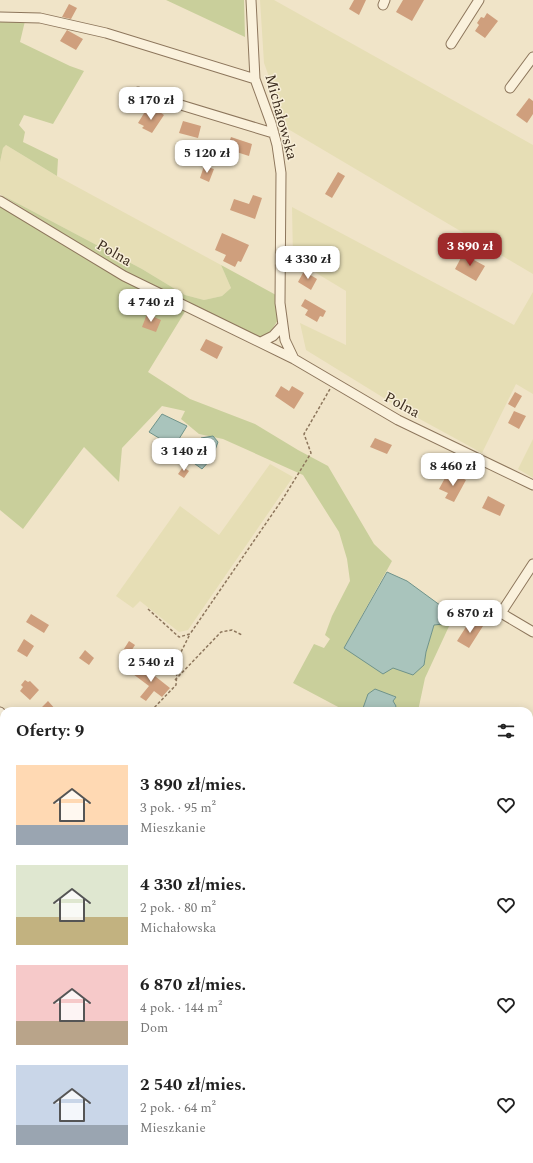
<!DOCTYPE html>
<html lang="pl">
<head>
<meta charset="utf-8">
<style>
	body { margin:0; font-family:Spectral,serif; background:#f6f6f6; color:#222; height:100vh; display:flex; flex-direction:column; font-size:15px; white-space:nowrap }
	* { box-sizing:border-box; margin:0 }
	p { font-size:13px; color:#767676 }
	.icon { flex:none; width:22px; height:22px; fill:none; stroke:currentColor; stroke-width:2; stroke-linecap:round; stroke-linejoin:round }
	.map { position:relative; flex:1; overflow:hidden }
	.drawer { position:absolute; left:0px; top:707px; width:533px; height:456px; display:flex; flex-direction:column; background:#fff; border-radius:12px 12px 0 0; box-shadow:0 2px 10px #0003 }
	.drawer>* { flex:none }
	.price { position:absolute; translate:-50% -34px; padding:0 9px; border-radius:8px; background:#fff; color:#222; font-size:13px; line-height:26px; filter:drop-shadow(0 1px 2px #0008) }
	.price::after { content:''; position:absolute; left:50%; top:24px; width:12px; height:9px; margin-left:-6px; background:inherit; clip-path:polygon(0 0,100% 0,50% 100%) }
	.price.on { background:#9e2a2b; color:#fff }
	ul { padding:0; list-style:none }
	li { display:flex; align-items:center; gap:12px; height:100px; padding:0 16px }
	li span { display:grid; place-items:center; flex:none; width:112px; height:80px; border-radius:0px; color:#555 }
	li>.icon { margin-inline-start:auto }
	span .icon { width:48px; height:48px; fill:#fffc; stroke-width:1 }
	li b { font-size:17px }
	h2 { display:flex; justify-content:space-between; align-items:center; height:48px; padding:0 16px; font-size:17px }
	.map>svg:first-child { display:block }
	.farmland { fill:#e6deb5 }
	.green { fill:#c9cf9b }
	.water { fill:#a9c4bc; stroke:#6f938a }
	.building { fill:#cf9f7d }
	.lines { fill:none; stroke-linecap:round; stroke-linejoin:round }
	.minor-casing { stroke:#8d765c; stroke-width:11 }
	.path { stroke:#8d765c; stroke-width:1.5; stroke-dasharray:3 2; stroke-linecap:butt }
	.minor { stroke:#faf1dc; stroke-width:9 }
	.labels { text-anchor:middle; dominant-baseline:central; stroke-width:3; stroke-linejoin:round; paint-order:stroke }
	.street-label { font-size:15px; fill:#3d2e20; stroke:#f7eed8 }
</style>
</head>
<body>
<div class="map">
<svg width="533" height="1163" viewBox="0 0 533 1163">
	<rect width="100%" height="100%" fill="#f0e4c8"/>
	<path class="farmland" d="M 260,0 L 274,0 L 533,145 L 533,274 L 288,129 L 264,63 Z
		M 6,145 L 57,176 L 221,265 L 231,288 L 222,296 L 204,300 L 185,295 L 142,269 L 0,194 L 0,162 L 3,148 Z
		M 292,207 L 514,325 L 533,292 L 533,394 L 516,384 L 482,453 L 405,411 L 306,350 L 300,323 L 346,345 L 346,291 L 293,259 Z
		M 533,439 L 533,478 L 518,469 Z
		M 270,464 L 293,477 L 188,630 L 179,632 L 140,601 L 133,608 L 116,596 L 180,506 L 219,535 Z
		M 533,797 L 533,990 L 529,987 L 529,803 Z
		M 533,1023 L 533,1102 L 529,1106 L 529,1028 Z
		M 34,1159 L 230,1159 L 228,1163 L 31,1163 Z"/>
	<path class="green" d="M 166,0 L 244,0 L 245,37 Z
		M 0,21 L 25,21 L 20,42 L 70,66 L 84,71 L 53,124 L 24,115 L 19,125 L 25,132 L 23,142 L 58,159 L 57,176 L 6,145 L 3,148 L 0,162 Z
		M 0,194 L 142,269 L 185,295 L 204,300 L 222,296 L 231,288 L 221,265 L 276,295 L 278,320 L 269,334 L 259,338 L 240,327 L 126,273 Z
		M 0,204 L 121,279 L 186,310 L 148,372 L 190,399 L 255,424 L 298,450 L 328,466 L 374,544 L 392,561 L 344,648 L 393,667 L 424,665 L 426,652 L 434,625 L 443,624 L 448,611 L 457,609 L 425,678 L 418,711 L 394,711 L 396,706 L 393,701 L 395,696 L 368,695 L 362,711 L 341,711 L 342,709 L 293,683 L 314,644 L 324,648 L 330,639 L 325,635 L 332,616 L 350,581 L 347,559 L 339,532 L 303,475 L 223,439 L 199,434 L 181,419 L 185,411 L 162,406 L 122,448 L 119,482 L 84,447 L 23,529 L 0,510 Z
		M 529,1131 L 533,1131 L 533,1163 L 405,1163 L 402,1159 L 529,1159 Z"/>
	<path class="water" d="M 162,414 L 187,426 L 174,447 L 149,432 Z
		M 213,436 L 218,442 L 212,458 L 202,469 L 191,461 L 201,438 Z
		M 387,572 L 407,581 L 448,611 L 443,624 L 434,625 L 426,652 L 424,665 L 413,675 L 393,668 L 383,674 L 344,648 Z
		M 375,689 L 396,697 L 393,701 L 396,706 L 394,711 L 362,711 L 368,694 Z
		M 4,913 L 4,992 L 0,997 L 0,914 Z"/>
	<path class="building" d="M 354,0 L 366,0 L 359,15 L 349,9 Z
		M 403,0 L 424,0 L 412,21 L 396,12 Z
		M 69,4 L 77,8 L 71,19 L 62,17 Z
		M 487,13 L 498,21 L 485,38 L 475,31 L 479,25 L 477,23 L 481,17 L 484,18 Z
		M 67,30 L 83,39 L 76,50 L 60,41 Z
		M 529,98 L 533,101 L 533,114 L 527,123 L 516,115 Z
		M 146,110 L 154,115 L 157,110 L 164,115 L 152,133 L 142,128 L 144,126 L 138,123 Z
		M 183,121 L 201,126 L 198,138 L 179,133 Z
		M 231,137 L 252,144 L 249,156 L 227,149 Z
		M 204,166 L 214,169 L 209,182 L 200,178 Z
		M 338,172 L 345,176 L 332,198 L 325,194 Z
		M 253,195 L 262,198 L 255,219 L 230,210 L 234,199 L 249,204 Z
		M 222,233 L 249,245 L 241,262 L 238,261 L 235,267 L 223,261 L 226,255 L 215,250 Z
		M 463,254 L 485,266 L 476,281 L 455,269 Z
		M 304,271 L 317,279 L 311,290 L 298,282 Z
		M 305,299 L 326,311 L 323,317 L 320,316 L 317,322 L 305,315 L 308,310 L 301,306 Z
		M 147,314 L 161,320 L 156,332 L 142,327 Z
		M 206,339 L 223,347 L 217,359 L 200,350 Z
		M 281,386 L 289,391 L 292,386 L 304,393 L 294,409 L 275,396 Z
		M 515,392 L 522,396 L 515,408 L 508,404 Z
		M 514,411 L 526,416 L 519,429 L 508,423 Z
		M 375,438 L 392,445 L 387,454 L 370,447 Z
		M 183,467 L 189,471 L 184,478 L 178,474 Z
		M 456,475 L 466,480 L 454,502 L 445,498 L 448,493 L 439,489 L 445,478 L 453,481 Z
		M 488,496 L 505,505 L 500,516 L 482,508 Z
		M 31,614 L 49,625 L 44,633 L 26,622 Z
		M 471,619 L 483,626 L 469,648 L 457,641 Z
		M 24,639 L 34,646 L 27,657 L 17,651 Z
		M 129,641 L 135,645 L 128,656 L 122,652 Z
		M 85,650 L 94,658 L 89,665 L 79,658 Z
		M 141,665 L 170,688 L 162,697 L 154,691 L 146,701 L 140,697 L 149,686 L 133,674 Z
		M 25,680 L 28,682 L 30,681 L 39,690 L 30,700 L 20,691 L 23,687 L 21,685 Z
		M 48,701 L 57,711 L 38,711 Z"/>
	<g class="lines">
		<g class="minor-casing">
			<path id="minor" d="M 251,0 L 255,79 L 271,123 L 277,145 L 281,173 L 280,303 L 285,340 L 294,359
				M 383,5 L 385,0
				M 0,17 L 40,18 L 106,33 L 255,79
				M 451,44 L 479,0
				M 510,88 L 533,57
				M 138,92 L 273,133
				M 0,201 L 124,276 L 294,359 L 398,420 L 533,485
				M 261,342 L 273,336 L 283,325
				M 533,564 L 501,613 L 533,632
				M 0,712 L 4,717
				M 529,1020 L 533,1015
				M 0,1061 L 4,1058
				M 315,1159 L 318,1163
				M 423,1163 L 426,1159"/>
		</g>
		<path class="path" d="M 148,609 L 179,637 L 190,634 L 284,497 L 311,453 L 304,434 L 330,389
			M 175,680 L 221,632 L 232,630 L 242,635
			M 151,711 L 176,685 L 178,658 L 190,634
			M 207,711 L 212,711"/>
		<use href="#minor" class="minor"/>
	</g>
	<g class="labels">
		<g class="street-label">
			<text transform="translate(281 117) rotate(75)">Michałowska</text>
			<text transform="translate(114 253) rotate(30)">Polna</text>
			<text transform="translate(402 405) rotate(28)">Polna</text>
		</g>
	</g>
</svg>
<b class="price" style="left:151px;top:121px">8 170 zł</b>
<b class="price" style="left:207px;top:174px">5 120 zł</b>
<b class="price on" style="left:470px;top:267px">3 890 zł</b>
<b class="price" style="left:308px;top:280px">4 330 zł</b>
<b class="price" style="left:151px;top:323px">4 740 zł</b>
<b class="price" style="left:184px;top:472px">3 140 zł</b>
<b class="price" style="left:453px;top:487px">8 460 zł</b>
<b class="price" style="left:470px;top:634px">6 870 zł</b>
<b class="price" style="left:151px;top:683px">2 540 zł</b>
<section class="drawer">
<h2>Oferty: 9<svg class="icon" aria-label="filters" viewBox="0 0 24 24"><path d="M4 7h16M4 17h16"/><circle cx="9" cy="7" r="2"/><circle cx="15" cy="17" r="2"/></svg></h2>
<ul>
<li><span style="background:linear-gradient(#ffd9b3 75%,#9aa5b1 0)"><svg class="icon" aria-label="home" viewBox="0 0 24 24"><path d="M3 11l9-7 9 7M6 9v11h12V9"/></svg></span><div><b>3 890 zł/mies.</b><p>3 pok. · 95 m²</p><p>Mieszkanie</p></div><svg class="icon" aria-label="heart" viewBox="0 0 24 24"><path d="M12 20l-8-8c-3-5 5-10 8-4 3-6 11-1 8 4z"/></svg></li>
<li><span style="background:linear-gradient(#dfe7d0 65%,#c2b280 0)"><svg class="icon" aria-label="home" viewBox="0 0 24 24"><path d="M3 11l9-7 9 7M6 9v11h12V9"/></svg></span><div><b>4 330 zł/mies.</b><p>2 pok. · 80 m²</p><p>Michałowska</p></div><svg class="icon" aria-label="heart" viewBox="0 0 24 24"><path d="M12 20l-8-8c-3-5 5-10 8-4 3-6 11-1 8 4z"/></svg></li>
<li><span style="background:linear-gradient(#f6c9c9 70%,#b9a48a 0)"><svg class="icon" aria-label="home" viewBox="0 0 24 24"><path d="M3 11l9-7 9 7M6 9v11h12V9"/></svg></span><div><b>6 870 zł/mies.</b><p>4 pok. · 144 m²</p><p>Dom</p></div><svg class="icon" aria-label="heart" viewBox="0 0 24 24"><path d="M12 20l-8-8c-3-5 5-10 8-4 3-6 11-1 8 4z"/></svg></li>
<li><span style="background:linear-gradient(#c9d6e8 75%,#9aa5b1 0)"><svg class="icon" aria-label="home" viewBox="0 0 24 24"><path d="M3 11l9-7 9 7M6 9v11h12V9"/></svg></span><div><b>2 540 zł/mies.</b><p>2 pok. · 64 m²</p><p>Mieszkanie</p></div><svg class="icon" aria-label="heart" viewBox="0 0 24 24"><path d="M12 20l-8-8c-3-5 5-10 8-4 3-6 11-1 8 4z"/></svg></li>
</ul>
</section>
</div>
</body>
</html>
